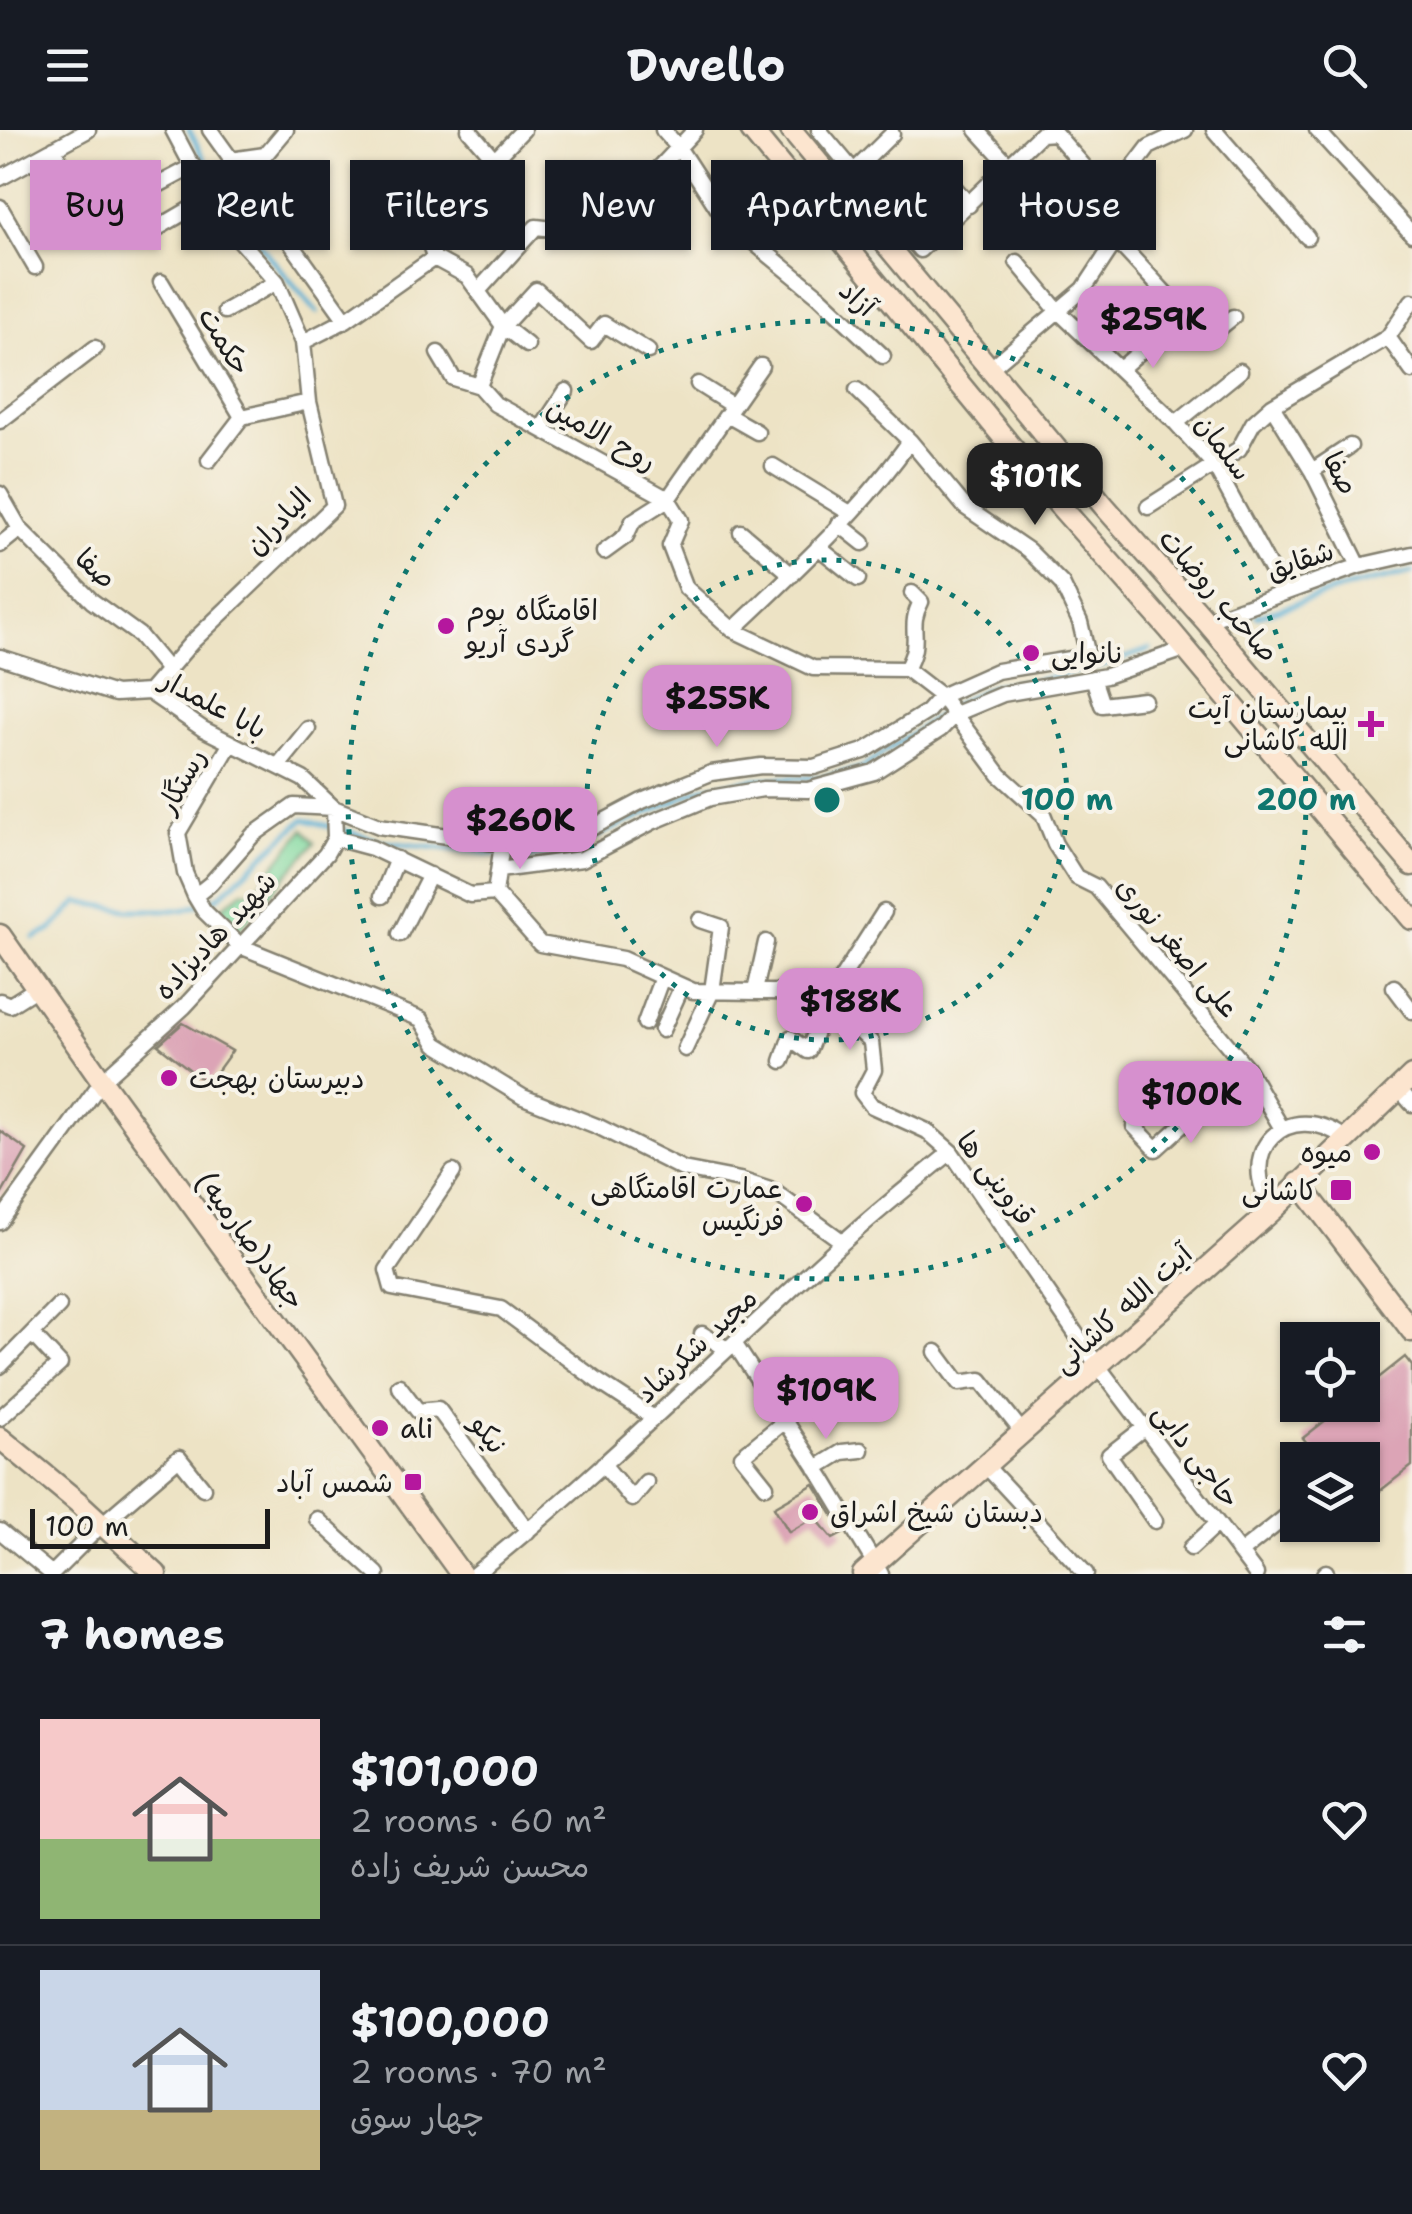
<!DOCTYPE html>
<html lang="en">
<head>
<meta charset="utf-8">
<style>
	body { margin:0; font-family:"Shantell Sans","Playpen Sans Arabic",sans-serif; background:#242831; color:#f1f3f6; height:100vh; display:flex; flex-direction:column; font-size:38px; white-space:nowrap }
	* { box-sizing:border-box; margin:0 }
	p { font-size:32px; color:#9ea1a6 }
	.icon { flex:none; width:55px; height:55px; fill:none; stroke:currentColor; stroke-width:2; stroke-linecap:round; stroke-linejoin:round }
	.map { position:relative; height:1444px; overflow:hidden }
	.details { display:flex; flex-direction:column; background:#171b24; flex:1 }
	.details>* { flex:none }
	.banner { position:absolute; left:30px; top:30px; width:1352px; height:90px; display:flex; gap:20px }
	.buttons { position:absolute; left:1280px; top:1192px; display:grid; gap:20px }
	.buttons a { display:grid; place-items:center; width:100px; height:100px; border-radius:0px; background:#171b24; box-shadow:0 2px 8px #0004; font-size:50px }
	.scale { position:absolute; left:30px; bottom:25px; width:240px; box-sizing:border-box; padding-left:10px; border:5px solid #1c1c1c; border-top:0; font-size:28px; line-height:35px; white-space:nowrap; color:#1c1c1c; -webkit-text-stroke:8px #f7f3e8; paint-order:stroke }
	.price { position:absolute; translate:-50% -85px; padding:0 22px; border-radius:20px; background:#d690ce; color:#111; font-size:32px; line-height:65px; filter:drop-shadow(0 2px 5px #0008) }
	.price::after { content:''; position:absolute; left:50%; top:60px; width:30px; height:22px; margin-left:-15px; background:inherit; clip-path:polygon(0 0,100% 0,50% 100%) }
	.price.on { background:#222; color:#fff }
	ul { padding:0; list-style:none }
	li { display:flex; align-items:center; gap:30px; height:250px; padding:0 40px }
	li+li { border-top:2px solid #363941 }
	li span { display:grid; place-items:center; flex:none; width:280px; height:200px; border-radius:0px; color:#555 }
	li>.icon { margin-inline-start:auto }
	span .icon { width:120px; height:120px; fill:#fffc; stroke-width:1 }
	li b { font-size:42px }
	h2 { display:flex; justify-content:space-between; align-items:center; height:120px; padding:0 40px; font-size:42px }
	.chip { padding:0 35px; border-radius:0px; background:#171b24; box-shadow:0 2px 8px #0004; font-size:35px; line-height:90px }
	.chip.on { background:#d690ce; color:#111 }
	header { display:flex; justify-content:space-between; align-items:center; height:130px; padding:0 40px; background:#171b24; font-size:45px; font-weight:700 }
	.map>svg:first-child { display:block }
	.grass { fill:#7fd99f; stroke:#4e7a5e; stroke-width:2.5 }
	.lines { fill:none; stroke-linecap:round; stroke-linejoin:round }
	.stream { stroke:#58b0d5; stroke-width:5 }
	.building { fill:#dca4b6 }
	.street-casing { stroke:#848070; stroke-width:19 }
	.secondary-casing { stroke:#848070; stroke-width:25 }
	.street { stroke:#fff; stroke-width:14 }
	.secondary { stroke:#fce5cf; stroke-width:20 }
	.ring { fill:none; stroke:#0f766e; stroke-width:5; stroke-dasharray:5 10 }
	.poi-dot { fill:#b5179e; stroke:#f7f3e8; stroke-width:4 }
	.labels { text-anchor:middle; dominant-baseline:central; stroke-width:8; stroke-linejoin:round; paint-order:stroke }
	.street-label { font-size:28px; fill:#1c1c1c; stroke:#f7f3e8 }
	.poi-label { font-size:28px; fill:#1c1c1c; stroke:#f7f3e8; text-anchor:start }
	.centre { fill:#0f766e; stroke:#f7f3e8; stroke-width:5 }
	.ring-label { font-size:30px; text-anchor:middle; font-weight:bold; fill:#0f766e; stroke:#f7f3e8; stroke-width:8; stroke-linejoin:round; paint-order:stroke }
</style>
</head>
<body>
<header><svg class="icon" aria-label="menu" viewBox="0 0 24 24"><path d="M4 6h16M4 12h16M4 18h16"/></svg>Dwello<svg class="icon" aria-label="search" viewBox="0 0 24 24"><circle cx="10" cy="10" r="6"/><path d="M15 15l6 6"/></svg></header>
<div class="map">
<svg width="1412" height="1444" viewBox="0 0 1412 1444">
	<rect width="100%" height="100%" fill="#f7f3e8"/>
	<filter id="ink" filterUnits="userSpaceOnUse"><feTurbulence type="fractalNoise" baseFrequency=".01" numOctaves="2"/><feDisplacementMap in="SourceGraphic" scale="20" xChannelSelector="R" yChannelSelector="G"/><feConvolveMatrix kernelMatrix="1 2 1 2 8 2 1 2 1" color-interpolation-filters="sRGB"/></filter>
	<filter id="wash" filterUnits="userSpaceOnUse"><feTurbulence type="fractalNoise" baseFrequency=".0048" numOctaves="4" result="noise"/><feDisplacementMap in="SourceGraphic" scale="40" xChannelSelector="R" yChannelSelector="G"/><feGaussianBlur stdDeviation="2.25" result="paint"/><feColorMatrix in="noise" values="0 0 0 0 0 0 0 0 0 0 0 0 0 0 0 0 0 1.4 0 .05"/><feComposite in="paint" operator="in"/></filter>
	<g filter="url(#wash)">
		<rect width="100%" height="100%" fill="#ede3c5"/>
		<path class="grass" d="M 304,699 L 315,713 L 237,802 L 217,781 L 243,761 L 253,762 Z"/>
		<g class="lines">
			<path class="stream" d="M 189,0 L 235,86 L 317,182
				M 1257,486 L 1348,457 L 1412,442
				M 34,808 L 51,800 L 78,772 L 129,780 L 183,780 L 217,768 L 304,689 L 384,712 L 530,728 L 567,720 L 705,657 L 757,649 L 821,647 L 862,638 L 951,576 L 993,555 L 1037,550 L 1106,535 L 1150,519"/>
		</g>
		<g id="blocks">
			<path class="building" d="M 183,893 L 232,921 L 208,954 L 158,915 Z
				M 0,1001 L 27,1020 L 0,1067 Z
				M 1405,1227 L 1412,1236 L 1412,1336 L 1362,1375 L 1362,1330 L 1321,1330 L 1303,1308 L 1345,1275 L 1362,1275 L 1362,1261 Z
				M 814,1354 L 844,1403 L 833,1409 L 815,1387 L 789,1402 L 774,1377 Z"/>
		</g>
	</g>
	<g filter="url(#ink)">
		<use href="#blocks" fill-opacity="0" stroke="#848070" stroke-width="2.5"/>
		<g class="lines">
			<g class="street-casing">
				<path id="street" d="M 173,0 L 209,68 L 237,107 L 277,152 L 303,212
					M 210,0 L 346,190
					M 469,0 L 495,30
					M 663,0 L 678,17 L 724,88 L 819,166 L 883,226
					M 819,0 L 920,120 L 1041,4 L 1055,3 L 1130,89 L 1084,159 L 992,237
					M 977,0 L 1009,35
					M 1214,0 L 1307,107
					M 1317,0 L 1412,104
					M 54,18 L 87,97
					M 230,30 L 265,25 L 286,0
					M 417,38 L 450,76
					M 945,46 L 969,75
					M 0,48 L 88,0
					M 158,55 L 194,36
					M 839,56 L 892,4
					M 1111,67 L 1149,17 L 1185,0
					M 0,77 L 35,137
					M 615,85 L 695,0
					M 58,89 L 79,80
					M 144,106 L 209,68
					M 1115,109 L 1207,208 L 1233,187
					M 755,111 L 804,62
					M 434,128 L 467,146 L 503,196 L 479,256 L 495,274 L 668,369 L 681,390 L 670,416 L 686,458 L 733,500 L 813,538 L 906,539 L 941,566 L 1000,645 L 1043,684 L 1055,714 L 1076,747 L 1096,757 L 1246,937 L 1281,997
					M 434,128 L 426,100 L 523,0
					M 1017,132 L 1057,180 L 1176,293 L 1214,335 L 1283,462
					M 161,152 L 242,287 L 309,272
					M 478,161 L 536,97 L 554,99 L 611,42
					M 225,181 L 277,152
					M 1388,207 L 1412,241
					M 527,215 L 503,196 L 536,160 L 591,211 L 604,194 L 648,221
					M 438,223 L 453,248 L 479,256
					M 1120,239 L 1148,215
					M 698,254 L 733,276
					M 1272,276 L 1312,341 L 1359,436
					M 727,285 L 757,302
					M 0,291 L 95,218
					M 1176,293 L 1240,241
					M 541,299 L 566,261
					M 209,330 L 242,287
					M 773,336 L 850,383
					M 1312,341 L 1350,316
					M 0,364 L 20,399 L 92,471 L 139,505 L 168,540
					M 1148,377 L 1239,319 L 1253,293 L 1272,276 L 1388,207 L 1412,171
					M 839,394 L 863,413
					M 741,402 L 792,445
					M 0,415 L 20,399
					M 818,417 L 858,449
					M 604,422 L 626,406 L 633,391 L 668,369 L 761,236
					M 1206,491 L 1359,436 L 1412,424
					M 733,500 C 795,441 861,381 910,311
					M 0,527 L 115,564 L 149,562 L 203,599 L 303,649 L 334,678
					M 906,539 C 924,508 906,499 921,472 L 912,463
					M 1093,548 L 1102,575 L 1144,570
					M 149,562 L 191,513 L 334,376 L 309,272 L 303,212 L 346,190 L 434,128
					M 231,613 L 178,703 L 185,743 L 195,766 L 204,781 L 240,816 L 421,889 L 436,914 L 523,967 L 599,997 L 683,1039 L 740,1050 L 773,1061 L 843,1112
					M 278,636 L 308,599
					M 335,708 L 372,718 L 470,765 L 495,763
					M 499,740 L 582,729 L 652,692 L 710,668 L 763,659 L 808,660 L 874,642 L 941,599 L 955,584 L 1003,564 L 1106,546 L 1185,519
					M 495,763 L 540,814 L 622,829 L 693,861 L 832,863 L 842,885 L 871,912 L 874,940 L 862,963 L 872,976 L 927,1001 L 951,1022 L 1098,1236 L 1256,1444
					M 495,763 L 502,714
					M 195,766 L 210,754 L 253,705 L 294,676 L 334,678 L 379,696 L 502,714 L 574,707 L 642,671 L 711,643 L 761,636 L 814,637 L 864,621 L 927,582 L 941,566 L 997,541 L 1088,526 L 1080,492 L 1062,454 L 1028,420 L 965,377 L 910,311 L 857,260
					M 382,766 L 397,729
					M 400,804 L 430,745
					M 1394,857 L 1412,881
					M 755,861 L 766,812
					M 0,871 L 10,875 L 37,858
					M 645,893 L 662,847
					M 662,900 L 682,856
					M 685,919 L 712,861 L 721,797 L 700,790
					M 782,931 L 790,908 L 808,921 L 832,863 L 884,782
					M 1398,958 L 1412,974
					M 1134,996 L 1156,1019 L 1246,937
					M 453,1042 L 387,1140 L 392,1158 L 501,1179 L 599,1252 L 654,1288
					M 1274,1079 C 1232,1022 1288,967 1345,1008
					M 0,1092 L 102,951 L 184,877 L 326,724 L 335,708 L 334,678
					M 702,1204 L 727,1219
					M 734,1213 L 823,1348 L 881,1444
					M 936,1222 L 959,1253 L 981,1250 L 1023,1303
					M 0,1236 L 59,1176
					M 399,1256 L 418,1281 L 438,1279 L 528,1401
					M 0,1288 L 60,1234 L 32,1204
					M 1145,1297 L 1109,1325 L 1155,1391
					M 603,1334 L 632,1369 L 646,1352
					M 986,1336 L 1086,1444
					M 816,1338 L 842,1322 L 861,1320
					M 766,1356 L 742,1326 L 785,1291
					M 317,1389 L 377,1444
					M 0,1401 L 52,1444
					M 1191,1418 L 1217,1394
					M 1240,1423 L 1298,1377
					M 52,1444 L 102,1394 L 179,1328 L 203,1358
					M 475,1444 C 603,1342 718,1225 839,1116 C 875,1083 913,1053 951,1022
					M 1324,1444 L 1326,1442"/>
			</g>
			<g class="secondary-casing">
				<path id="secondary" d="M 751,0 L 1060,376 L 1169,499 L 1412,789
					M 791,0 L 1104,376 L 1206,491 L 1412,735
					M 0,805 L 102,951 L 461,1444
					M 1299,1053 L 1412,1201
					M 0,1308 L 79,1373 L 156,1444
					M 863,1444 L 1274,1079 L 1412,946"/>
			</g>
			<use href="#street" class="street"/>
			<use href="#secondary" class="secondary"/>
		</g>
	</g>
	<g class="ring">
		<circle cx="827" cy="670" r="240"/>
		<circle cx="827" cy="670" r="479"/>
	</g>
	<g class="poi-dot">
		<circle cx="446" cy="496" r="10"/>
		<circle cx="1031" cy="523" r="10"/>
		<path d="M1366 579h10v10h10v10h-10v10h-10v-10h-10v-10h10z"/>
		<circle cx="169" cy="948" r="10"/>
		<circle cx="1372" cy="1022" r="10"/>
		<rect x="1329" y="1048" width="24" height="24" rx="5"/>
		<circle cx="804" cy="1074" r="10"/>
		<circle cx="380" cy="1298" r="10"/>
		<rect x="403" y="1342" width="20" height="20" rx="5"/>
		<circle cx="810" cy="1382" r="10"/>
	</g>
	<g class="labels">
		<g class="street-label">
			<text transform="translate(858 168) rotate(42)">آزاد</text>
			<text transform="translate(225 211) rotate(59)">حکمت</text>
			<text transform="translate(602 304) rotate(29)">روح الامین</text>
			<text transform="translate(1224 317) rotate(53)">سلمان</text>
			<text transform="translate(1341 343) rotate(63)">صفا</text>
			<text transform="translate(278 391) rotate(-46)">الیادران</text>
			<text transform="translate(1300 430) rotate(-19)">شقایق</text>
			<text transform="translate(96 438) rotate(43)">صفا</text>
			<text transform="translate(1219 465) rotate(49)">صاحب روضات</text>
			<text transform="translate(214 574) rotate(28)">بابا علمدار</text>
			<text transform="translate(181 651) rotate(-61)">رستگار</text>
			<text transform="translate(215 805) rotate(-47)">شهید هادیزاده</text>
			<text transform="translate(1178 817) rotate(50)">علی اصغر نوری</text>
			<text transform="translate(996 1048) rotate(53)">قزوینی ها</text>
			<text transform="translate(251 1110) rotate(54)">جهاد(صارمیه)</text>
			<text transform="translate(1122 1178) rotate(-42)">آیت الله کاشانی</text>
			<text transform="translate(696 1215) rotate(-43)">مجید شکرشاد</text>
			<text transform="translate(489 1304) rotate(54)">نیکو</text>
			<text transform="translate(1197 1325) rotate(53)">حاجی دایی</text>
		</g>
		<g class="poi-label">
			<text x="466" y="480">اقامتگاه بوم<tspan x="466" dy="32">گردی آریو</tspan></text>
			<text x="1051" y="523">نانوایی</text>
			<text x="1348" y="578" text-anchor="end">بیمارستان آیت<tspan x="1348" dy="32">الله کاشانی</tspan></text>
			<text x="189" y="948">دبیرستان بهجت</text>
			<text x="1352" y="1022" text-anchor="end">میوه</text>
			<text x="784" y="1058" text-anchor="end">عمارت اقامتگاهی<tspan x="784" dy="32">فرنگیس</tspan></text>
			<text x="1318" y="1060" text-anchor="end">کاشانی</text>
			<text x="400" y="1298">ali</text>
			<text x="393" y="1352" text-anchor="end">شمس آباد</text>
			<text x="830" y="1382">دبستان شیخ اشراق</text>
		</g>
	</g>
	<circle cx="827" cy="670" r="15" class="centre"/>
	<g class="ring-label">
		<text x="1067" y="680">100 m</text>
		<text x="1306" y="680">200 m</text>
	</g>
</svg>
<div class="buttons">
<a><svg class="icon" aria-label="locate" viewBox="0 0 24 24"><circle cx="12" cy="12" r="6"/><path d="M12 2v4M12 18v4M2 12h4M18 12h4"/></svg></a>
<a><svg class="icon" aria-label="layers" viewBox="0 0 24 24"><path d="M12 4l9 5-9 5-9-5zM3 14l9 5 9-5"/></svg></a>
</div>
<div class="scale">100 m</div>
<b class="price" style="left:1153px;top:241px">$259K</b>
<b class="price on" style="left:1035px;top:398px">$101K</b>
<b class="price" style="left:717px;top:620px">$255K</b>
<b class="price" style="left:520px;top:742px">$260K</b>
<b class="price" style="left:850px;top:923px">$188K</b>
<b class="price" style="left:1191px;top:1016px">$100K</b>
<b class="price" style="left:826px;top:1312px">$109K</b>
<div class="banner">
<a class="chip on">Buy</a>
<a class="chip">Rent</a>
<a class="chip">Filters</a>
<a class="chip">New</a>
<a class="chip">Apartment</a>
<a class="chip">House</a>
</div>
</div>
<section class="details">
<h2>7 homes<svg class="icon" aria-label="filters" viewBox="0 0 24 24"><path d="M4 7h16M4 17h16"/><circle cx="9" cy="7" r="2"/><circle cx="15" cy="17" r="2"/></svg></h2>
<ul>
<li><span style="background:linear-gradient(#f6c9c9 60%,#8fb573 0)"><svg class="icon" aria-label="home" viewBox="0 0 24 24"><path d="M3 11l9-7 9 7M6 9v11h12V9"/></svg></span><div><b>$101,000</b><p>2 rooms · 60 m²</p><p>محسن شریف زاده</p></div><svg class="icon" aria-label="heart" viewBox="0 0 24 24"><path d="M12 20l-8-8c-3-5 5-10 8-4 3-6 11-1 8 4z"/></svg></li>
<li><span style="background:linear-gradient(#c9d6e8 70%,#c2b280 0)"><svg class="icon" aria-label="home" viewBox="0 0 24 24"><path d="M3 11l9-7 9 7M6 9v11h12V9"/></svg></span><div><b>$100,000</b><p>2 rooms · 70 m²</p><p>چهار سوق</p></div><svg class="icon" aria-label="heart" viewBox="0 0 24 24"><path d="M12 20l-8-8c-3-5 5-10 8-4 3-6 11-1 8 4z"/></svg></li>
</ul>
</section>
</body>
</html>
